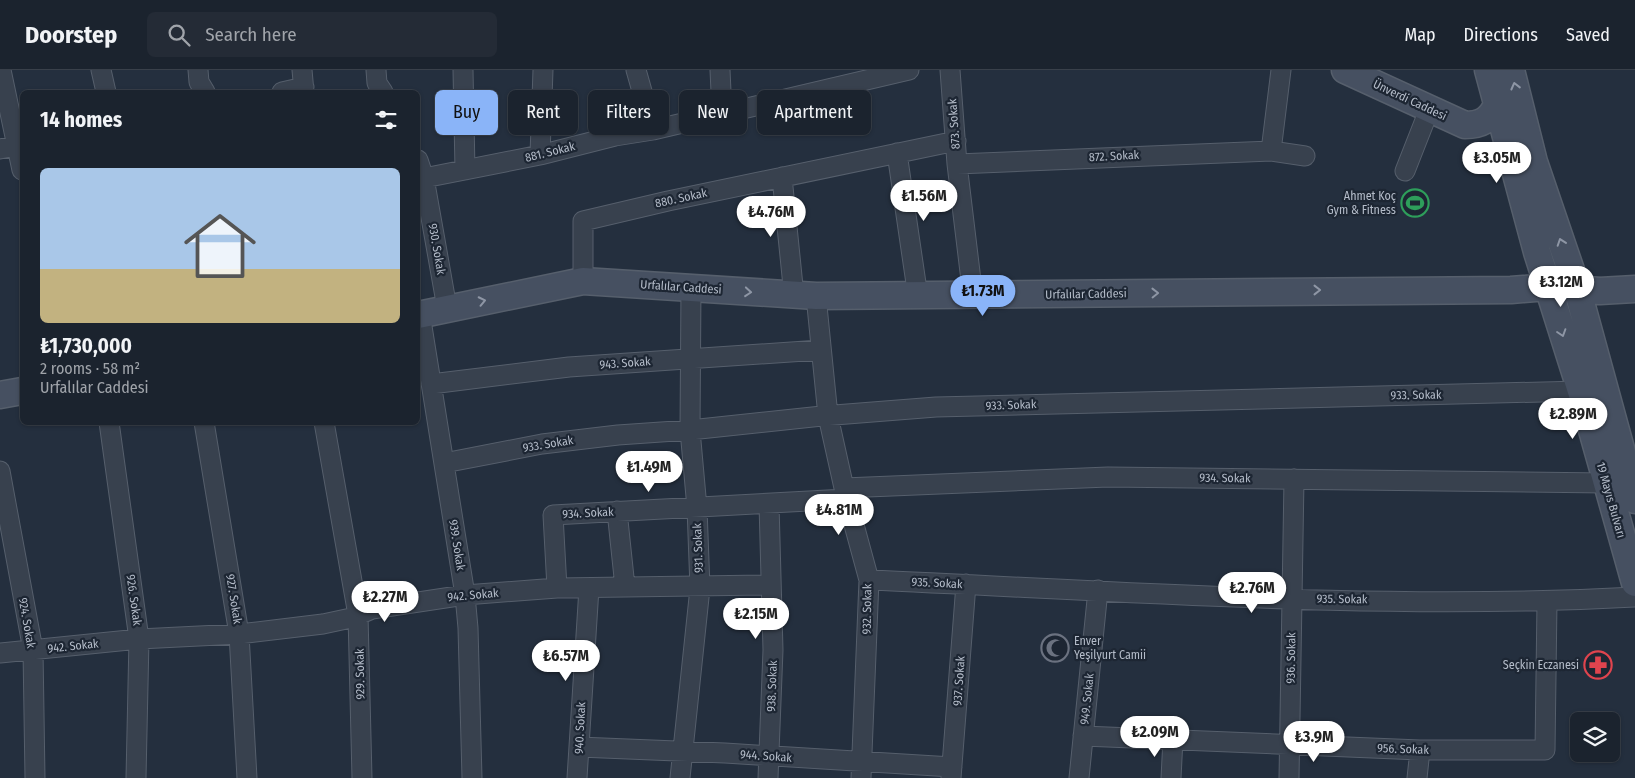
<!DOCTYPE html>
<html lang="en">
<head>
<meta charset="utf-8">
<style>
	body { margin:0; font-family:"Fira Sans Condensed",sans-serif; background:#242b36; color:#f1f3f6; height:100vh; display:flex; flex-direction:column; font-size:19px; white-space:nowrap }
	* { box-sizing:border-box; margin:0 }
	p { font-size:16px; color:#a0a4aa }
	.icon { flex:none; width:28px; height:28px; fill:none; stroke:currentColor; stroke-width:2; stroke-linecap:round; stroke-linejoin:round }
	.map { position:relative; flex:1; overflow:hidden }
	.sheet { position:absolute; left:20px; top:20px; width:400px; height:335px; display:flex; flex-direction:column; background:#1b232e; border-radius:8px; box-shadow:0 1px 4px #0004,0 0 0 1px #39404a }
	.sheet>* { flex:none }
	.guide { position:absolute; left:435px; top:20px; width:475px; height:45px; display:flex; gap:10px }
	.tools { position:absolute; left:1570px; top:642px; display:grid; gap:10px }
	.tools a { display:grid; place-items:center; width:50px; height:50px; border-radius:8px; background:#1b232e; box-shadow:0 1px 4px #0004,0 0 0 1px #39404a; font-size:25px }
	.price { position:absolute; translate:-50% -42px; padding:0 11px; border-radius:18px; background:#fff; color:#222; font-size:16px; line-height:32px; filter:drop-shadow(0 1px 2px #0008) }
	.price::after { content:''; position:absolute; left:50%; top:30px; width:15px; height:11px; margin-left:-8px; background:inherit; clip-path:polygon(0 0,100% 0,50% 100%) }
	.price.current { background:#8ab4f8; color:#111 }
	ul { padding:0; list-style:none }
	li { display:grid; align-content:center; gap:10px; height:265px; padding:0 20px }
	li+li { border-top:1px solid #39404a }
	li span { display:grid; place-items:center; height:155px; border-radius:8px; color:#555 }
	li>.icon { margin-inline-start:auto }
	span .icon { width:90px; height:90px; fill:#fffc; stroke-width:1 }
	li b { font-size:21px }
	h2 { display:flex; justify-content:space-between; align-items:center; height:60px; padding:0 20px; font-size:21px }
	.chip { padding:0 18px; border-radius:8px; background:#1b232e; box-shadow:0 1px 4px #0004,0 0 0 1px #39404a; font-size:18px; line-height:45px }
	.chip.current { background:#8ab4f8; color:#111 }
	header { display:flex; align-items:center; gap:30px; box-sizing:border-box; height:70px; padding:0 25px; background:#1b232e; border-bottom:1px solid #39404a }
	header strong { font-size:24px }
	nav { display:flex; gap:28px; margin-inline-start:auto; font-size:18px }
	.search { width:350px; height:45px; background:#242b36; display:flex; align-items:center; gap:12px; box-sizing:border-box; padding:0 18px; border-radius:8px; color:#a0a4aa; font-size:19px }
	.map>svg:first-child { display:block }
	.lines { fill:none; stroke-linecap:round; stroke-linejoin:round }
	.street-casing { stroke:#565f6c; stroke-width:21 }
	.secondary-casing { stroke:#565f6c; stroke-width:29 }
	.street { stroke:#38414e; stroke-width:19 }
	.secondary { stroke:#465061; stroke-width:26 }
	.oneway { stroke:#8e96a5 }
	.labels { text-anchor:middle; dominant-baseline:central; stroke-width:4.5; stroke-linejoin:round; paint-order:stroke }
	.street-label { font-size:12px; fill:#b4bcc9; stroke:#1d2633 }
	.poi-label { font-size:12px; fill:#b4bcc9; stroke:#1d2633; text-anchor:end }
</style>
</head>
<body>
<header>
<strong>Doorstep</strong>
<div class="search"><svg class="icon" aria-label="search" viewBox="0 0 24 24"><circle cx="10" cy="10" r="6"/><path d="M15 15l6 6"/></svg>Search here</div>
<nav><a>Map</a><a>Directions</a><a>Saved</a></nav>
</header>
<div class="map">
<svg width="1635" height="708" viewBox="0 0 1635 708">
	<rect width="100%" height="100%" fill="#242f3e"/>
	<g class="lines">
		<g class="street-casing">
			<path id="street" d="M 1,0 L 22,100
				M 101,0 L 106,22
				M 198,0 L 199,12 L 205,22
				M 302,0 L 304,22
				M 376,0 L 377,13 L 383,22
				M 463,0 L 465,100
				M 636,0 L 653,60
				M 720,0 L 722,43
				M 950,0 L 957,94 L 973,227
				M 282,22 L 304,17
				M 0,79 L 22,75
				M 1271,81 L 1305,86
				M 897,83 L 918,227
				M 540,85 L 543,0
				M 418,90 L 424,108 L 447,238
				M 957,94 L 1271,81 L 1281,0
				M 1405,101 L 1429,40
				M 782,107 L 794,226
				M 424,108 L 540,85 L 615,66 L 653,60 L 909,0
				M 583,211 L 583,151 L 668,131 L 956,71
				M 816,226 L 828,346 L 844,418 L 869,510 L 861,708
				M 420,244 L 465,525 L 468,558 L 472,708
				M 431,314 L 569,297 L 820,280
				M 109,352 L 139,569 L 136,708
				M 204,352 L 239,564 L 247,708
				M 324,352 L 358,545 L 362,708
				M 444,393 L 542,374 L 618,365 L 690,360 L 822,346 L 936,337 L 1581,321
				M 0,401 L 33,580 L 35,708
				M 844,418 L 1108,407 L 1606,413
				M 617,441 L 625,517
				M 869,510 C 1122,521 1381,541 1635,527
				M 557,518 L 553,445 L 846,429
				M 0,583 L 139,569 L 239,564 L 323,554 L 351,548 L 372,539 L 465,525 L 557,518 L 771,515
				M 1083,666 L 1420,680 L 1545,680 L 1547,532
				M 579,677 L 725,683 L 952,697
				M 577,708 L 589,518
				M 680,708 L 700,518 L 697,438 L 690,360 L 691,217
				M 768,708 L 773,580 L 769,434
				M 951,708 L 966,514
				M 1079,708 L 1098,520
				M 1171,708 L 1173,669
				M 1289,708 L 1294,409
				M 1417,708 L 1420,680"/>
		</g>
		<g class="secondary-casing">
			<path id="secondary" d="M 1345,0 L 1465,55 C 1481,55 1490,50 1497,35
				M 1488,0 L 1537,182 L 1581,321 L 1635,513
				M 1511,0 L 1534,92 L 1577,218 L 1635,430
				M 418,245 L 583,211 L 816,226 L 1511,220 L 1548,217 L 1600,221 L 1635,219
				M 0,325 L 22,321"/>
		</g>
		<use href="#street" class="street"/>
		<use href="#secondary" class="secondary"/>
	</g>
	<defs><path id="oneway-chevron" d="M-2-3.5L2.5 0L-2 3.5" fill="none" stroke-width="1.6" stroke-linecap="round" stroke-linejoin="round" transform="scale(1.25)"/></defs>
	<g class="oneway">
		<use href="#oneway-chevron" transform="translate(1515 16) rotate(-104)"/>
		<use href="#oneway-chevron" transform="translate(1561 172) rotate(-109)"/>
		<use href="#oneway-chevron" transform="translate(1317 220)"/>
		<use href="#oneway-chevron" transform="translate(748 222) rotate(5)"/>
		<use href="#oneway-chevron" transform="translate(1155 223) rotate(-1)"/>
		<use href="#oneway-chevron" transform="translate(482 231) rotate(-12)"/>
		<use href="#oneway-chevron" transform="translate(1562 263) rotate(72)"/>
	</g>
	<defs>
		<g id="stadium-ring" transform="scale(1.4375)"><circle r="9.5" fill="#1d2633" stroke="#2e9e5b" stroke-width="1.5"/><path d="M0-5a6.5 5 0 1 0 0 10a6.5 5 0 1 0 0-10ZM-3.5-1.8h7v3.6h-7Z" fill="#2e9e5b"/></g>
		<g id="mosque-ring" transform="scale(1.4375)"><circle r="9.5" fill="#1d2633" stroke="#6b7280" stroke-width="1.5"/><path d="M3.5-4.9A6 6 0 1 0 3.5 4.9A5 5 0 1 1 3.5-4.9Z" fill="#6b7280"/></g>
		<g id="pharmacy-ring" transform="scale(1.4375)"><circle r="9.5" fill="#1d2633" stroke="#e0444e" stroke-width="1.5"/><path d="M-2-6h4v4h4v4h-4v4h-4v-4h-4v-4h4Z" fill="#e0444e"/></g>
	</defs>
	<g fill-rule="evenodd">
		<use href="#stadium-ring" x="1415" y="133"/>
		<use href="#mosque-ring" x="1055" y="578"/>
		<use href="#pharmacy-ring" x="1598" y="595"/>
	</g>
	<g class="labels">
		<g class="street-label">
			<text transform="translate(1410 30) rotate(25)">Ünverdi Caddesi</text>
			<text transform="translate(954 54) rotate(-94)">873. Sokak</text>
			<text transform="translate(550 82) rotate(-14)">881. Sokak</text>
			<text transform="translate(1114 86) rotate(-3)">872. Sokak</text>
			<text transform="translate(681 128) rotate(-12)">880. Sokak</text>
			<text transform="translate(437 179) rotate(80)">930. Sokak</text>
			<text transform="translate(681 217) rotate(4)">Urfalılar Caddesi</text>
			<text transform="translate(1086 224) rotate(-1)">Urfalılar Caddesi</text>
			<text transform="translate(625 293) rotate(-4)">943. Sokak</text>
			<text transform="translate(1416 325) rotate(-1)">933. Sokak</text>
			<text transform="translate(1011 335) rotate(-2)">933. Sokak</text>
			<text transform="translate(548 374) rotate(-9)">933. Sokak</text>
			<text transform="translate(1225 408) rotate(1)">934. Sokak</text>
			<text transform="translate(1611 430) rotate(74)">19 Mayıs Bulvarı</text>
			<text transform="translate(588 443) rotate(-3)">934. Sokak</text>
			<text transform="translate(457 475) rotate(81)">939. Sokak</text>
			<text transform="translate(698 478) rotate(-92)">931. Sokak</text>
			<text transform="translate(937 513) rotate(3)">935. Sokak</text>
			<text transform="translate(473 525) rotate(-5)">942. Sokak</text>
			<text transform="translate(234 529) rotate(81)">927. Sokak</text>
			<text transform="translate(1342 529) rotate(1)">935. Sokak</text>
			<text transform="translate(134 530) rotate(82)">926. Sokak</text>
			<text transform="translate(867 539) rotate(-89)">932. Sokak</text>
			<text transform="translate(27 553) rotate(80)">924. Sokak</text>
			<text transform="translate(73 576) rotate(-6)">942. Sokak</text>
			<text transform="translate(1291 588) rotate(-89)">936. Sokak</text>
			<text transform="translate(360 604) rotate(-91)">929. Sokak</text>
			<text transform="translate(959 611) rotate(-86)">937. Sokak</text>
			<text transform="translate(772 616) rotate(-88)">938. Sokak</text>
			<text transform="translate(1087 629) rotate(-84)">949. Sokak</text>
			<text transform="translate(580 658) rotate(-87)">940. Sokak</text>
			<text transform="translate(1403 679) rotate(2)">956. Sokak</text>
			<text transform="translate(766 686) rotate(4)">944. Sokak</text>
		</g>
		<g class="poi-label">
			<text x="1396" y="126">Ahmet Koç<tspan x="1396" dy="14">Gym &amp; Fitness</tspan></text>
			<text x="1074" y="571" text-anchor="start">Enver<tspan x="1074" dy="14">Yeşilyurt Camii</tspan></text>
			<text x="1579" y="595">Seçkin Eczanesi</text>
		</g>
	</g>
</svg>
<div class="tools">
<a><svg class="icon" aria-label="layers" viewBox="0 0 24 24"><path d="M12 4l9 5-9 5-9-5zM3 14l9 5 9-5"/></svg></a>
</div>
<b class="price" style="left:1497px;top:114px">₺3.05M</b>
<b class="price" style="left:924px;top:152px">₺1.56M</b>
<b class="price" style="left:771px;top:168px">₺4.76M</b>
<b class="price" style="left:1561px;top:238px">₺3.12M</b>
<b class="price current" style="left:983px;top:247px">₺1.73M</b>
<b class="price" style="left:1573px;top:370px">₺2.89M</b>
<b class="price" style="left:649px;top:423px">₺1.49M</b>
<b class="price" style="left:839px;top:466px">₺4.81M</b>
<b class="price" style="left:1252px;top:544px">₺2.76M</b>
<b class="price" style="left:385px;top:553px">₺2.27M</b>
<b class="price" style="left:756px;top:570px">₺2.15M</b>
<b class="price" style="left:566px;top:612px">₺6.57M</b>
<b class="price" style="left:1155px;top:688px">₺2.09M</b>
<b class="price" style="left:1314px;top:693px">₺3.9M</b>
<div class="guide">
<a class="chip current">Buy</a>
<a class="chip">Rent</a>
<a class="chip">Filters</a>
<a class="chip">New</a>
<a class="chip">Apartment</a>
</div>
<section class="sheet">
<h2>14 homes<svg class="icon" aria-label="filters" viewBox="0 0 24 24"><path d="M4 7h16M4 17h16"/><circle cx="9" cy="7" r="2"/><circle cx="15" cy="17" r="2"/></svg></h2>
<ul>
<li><span style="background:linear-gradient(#a9c7e8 65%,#c2b280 0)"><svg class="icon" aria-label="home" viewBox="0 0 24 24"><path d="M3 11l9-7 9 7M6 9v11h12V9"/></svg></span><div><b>₺1,730,000</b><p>2 rooms · 58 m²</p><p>Urfalılar Caddesi</p></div></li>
</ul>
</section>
</div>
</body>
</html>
